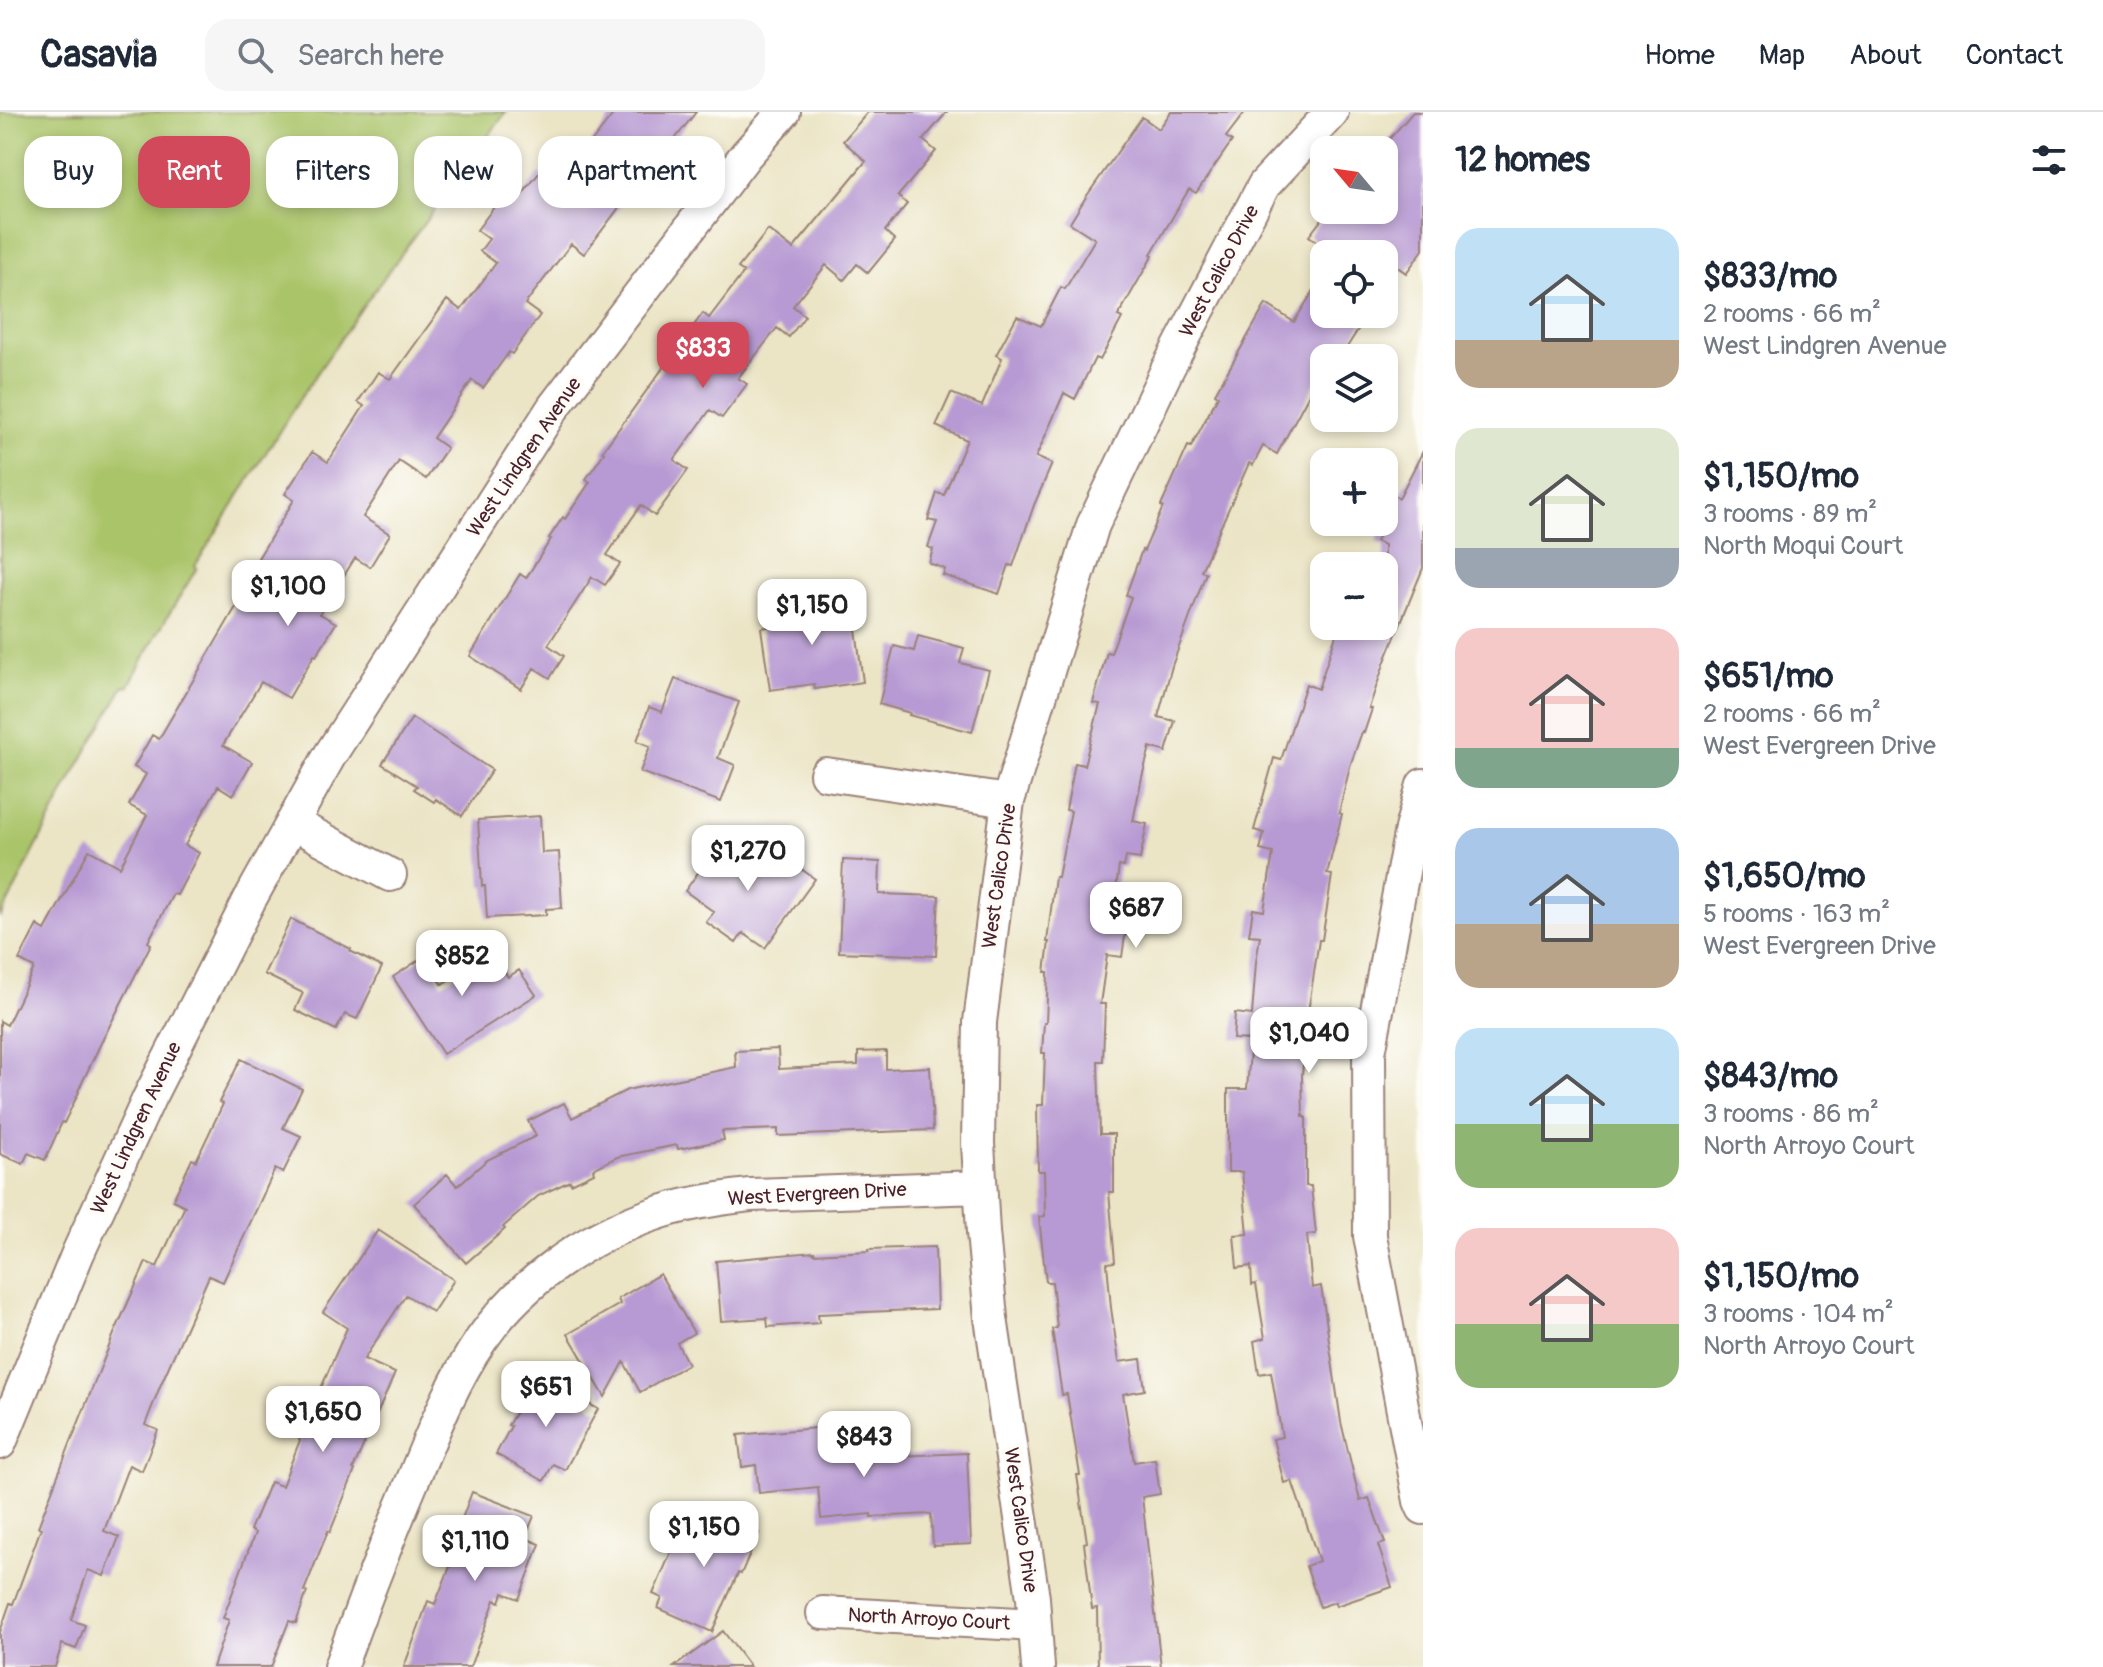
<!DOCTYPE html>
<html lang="en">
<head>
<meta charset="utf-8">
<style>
	body { margin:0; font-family:Pangolin,sans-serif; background:#f6f6f7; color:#1f2937; height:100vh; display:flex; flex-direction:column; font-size:30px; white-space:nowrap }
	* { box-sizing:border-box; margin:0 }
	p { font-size:26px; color:#747a83 }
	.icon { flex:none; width:44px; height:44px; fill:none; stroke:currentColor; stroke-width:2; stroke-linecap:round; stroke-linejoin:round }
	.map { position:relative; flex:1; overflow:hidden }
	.details { display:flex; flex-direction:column; background:#fff; width:680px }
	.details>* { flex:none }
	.guide { position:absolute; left:24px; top:24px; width:760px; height:72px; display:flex; gap:16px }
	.needle { width:52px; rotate:299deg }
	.controls { position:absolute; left:1310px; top:24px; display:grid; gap:16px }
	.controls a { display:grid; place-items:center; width:88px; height:88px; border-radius:16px; background:#fff; box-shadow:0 4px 12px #0003; font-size:40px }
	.price { position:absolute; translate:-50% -68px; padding:0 18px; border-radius:16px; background:#fff; color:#222; font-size:26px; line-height:52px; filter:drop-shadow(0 2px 4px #0008) }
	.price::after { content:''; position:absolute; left:50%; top:48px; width:24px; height:18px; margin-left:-12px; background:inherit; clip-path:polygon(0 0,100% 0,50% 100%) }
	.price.selected { background:#d1495b; color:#fff }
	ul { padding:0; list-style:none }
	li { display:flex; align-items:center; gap:24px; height:200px; padding:0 32px }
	li span { display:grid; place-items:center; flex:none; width:224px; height:160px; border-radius:24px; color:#555 }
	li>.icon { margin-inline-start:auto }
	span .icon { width:96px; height:96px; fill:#fffc; stroke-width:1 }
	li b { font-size:34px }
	h2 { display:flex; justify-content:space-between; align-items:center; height:96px; padding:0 32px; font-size:34px }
	.pill { padding:0 28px; border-radius:24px; background:#fff; box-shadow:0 4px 12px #0003; font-size:28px; line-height:72px }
	.pill.selected { background:#d1495b; color:#fff }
	header { display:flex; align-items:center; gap:48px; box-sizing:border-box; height:112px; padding:0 40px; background:#fff; border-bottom:2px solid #e0e1e3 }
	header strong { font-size:38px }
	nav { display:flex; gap:44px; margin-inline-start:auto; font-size:28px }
	.search { width:560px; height:72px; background:#f6f6f7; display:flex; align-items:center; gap:20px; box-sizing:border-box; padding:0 28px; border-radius:24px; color:#747a83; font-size:30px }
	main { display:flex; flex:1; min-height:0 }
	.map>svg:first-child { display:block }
	.green { fill:#aac469; stroke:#7a724a; stroke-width:2 }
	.building { fill:#b79ad3 }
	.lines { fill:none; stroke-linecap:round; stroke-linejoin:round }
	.minor-casing { stroke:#9a8278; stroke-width:36 }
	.minor { stroke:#fff; stroke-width:32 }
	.labels { text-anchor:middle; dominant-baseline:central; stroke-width:8; stroke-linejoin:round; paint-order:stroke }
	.street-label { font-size:20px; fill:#4a1f2b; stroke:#fdfcf7 }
</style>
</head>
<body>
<header>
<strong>Casavia</strong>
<div class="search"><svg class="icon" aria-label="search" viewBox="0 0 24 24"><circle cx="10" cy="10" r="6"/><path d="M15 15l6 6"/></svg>Search here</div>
<nav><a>Home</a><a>Map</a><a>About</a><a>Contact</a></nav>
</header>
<main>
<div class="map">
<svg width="1423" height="1555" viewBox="0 0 1423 1555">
	<rect width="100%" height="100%" fill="#fdfcf7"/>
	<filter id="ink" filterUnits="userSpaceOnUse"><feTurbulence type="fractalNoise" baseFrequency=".0125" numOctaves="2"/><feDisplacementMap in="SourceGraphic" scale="16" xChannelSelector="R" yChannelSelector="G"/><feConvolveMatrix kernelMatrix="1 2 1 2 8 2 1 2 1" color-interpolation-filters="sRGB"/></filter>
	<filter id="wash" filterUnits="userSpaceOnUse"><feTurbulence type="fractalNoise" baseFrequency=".006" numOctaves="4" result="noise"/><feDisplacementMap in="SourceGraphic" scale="32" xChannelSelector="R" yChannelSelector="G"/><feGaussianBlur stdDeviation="1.8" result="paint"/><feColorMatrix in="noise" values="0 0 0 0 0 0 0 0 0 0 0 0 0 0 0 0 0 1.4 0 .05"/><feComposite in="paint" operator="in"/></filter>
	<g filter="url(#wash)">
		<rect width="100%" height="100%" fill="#ebe4c5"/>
		<path class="green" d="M 0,0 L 506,0 L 361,197 L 299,288 L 195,454 L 197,456 L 157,522 L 128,575 L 124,574 L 72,665 L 0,806 Z"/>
		<g id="blocks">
			<path class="building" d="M 615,0 L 696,0 L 635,78 L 634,76 L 584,142 L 571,132 L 525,192 L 540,203 L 512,242 L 509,240 L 483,276 L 472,268 L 433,326 L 447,336 L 426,367 L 399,349 L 363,405 L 390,422 L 370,455 L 355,446 L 320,502 L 336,511 L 316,544 L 314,543 L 289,586 L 261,570 L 223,633 L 252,650 L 233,683 L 218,674 L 185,733 L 199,741 L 177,783 L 173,782 L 148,830 L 151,832 L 101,931 L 78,979 L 79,980 L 64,1011 L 62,1010 L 45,1048 L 28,1041 L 23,1052 L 0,1042 L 0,909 L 7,913 L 34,856 L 19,848 L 37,813 L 45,818 L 89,738 L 120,755 L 147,703 L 129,693 L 146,662 L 134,655 L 152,623 L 159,627 L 240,488 L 234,485 L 294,388 L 285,382 L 312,340 L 328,350 L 364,294 L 358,290 L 378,260 L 390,267 L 447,188 L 461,198 L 496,151 L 480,139 L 489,127 L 477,118 L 509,75 L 521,84 L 539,61 L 557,74 Z
				M 868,0 L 947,0 L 923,28 L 936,39 L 898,84 L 907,92 L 885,119 L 895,128 L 868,161 L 857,152 L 844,168 L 826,153 L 793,194 L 805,204 L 789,225 L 777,216 L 738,266 L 747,272 L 722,306 L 710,298 L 674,348 L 688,358 L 655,404 L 641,393 L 607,443 L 620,452 L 605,473 L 592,465 L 548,533 L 564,544 L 550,566 L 534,556 L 521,577 L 470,544 L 520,462 L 526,466 L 551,427 L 549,426 L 563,405 L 565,407 L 590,370 L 586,367 L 604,341 L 602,340 L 703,201 L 709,206 L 744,160 L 738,156 L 768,118 L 793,137 L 866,49 L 843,29 Z
				M 1171,0 L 1245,0 L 1226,25 L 1232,29 L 1196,81 L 1189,77 L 1151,142 L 1153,143 L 1118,204 L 1122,206 L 1100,248 L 1095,246 L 1075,287 L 1064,281 L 1036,345 L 1052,352 L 1034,393 L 1013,454 L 1009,453 L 999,482 L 943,463 L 945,457 L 929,451 L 933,437 L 928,435 L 937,410 L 928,408 L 937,381 L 944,383 L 967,328 L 936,314 L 951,281 L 982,294 L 1002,246 L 996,243 L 1017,204 L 1041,214 L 1061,175 L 1065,177 L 1095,127 L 1070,111 L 1086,85 L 1142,5 L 1159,17 Z
				M 1413,0 L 1423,0 L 1423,138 L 1406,161 L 1384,145 L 1384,142 L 1334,142 L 1309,124 L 1329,98 L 1384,98 L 1384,33 Z
				M 1324,162 L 1324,202 L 1368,202 L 1340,246 L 1324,246 L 1324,273 L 1316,269 L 1277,342 L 1263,334 L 1253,353 L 1249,351 L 1201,459 L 1206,461 L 1172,554 L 1158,605 L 1175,609 L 1166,640 L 1150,635 L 1142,665 L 1133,709 L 1147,712 L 1140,747 L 1126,745 L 1124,755 L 1119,754 L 1111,815 L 1126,817 L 1122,845 L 1107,843 L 1100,892 L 1105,892 L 1103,949 L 1098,949 L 1100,1022 L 1114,1022 L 1114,1080 L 1109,1080 L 1115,1150 L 1107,1151 L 1111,1196 L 1119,1250 L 1141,1247 L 1145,1278 L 1123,1282 L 1134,1350 L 1155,1347 L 1160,1382 L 1142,1385 L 1161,1555 L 1098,1555 L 1097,1496 L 1092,1497 L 1084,1431 L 1087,1430 L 1077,1363 L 1080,1363 L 1067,1282 L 1062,1283 L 1052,1217 L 1057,1216 L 1052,1170 L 1046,1170 L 1039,1105 L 1045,1104 L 1044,1059 L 1038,1059 L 1037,993 L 1043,993 L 1045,941 L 1042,941 L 1044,911 L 1046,911 L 1048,860 L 1045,860 L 1049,830 L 1047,830 L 1055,765 L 1058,765 L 1071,699 L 1066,698 L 1075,651 L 1084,653 L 1100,592 L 1093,591 L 1107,540 L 1111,541 L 1131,485 L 1126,483 L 1142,438 L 1144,439 L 1163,395 L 1161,394 L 1188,334 L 1191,335 L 1218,284 L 1215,282 L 1266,192 L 1294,210 Z
				M 1423,339 L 1423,456 L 1385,549 L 1369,596 L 1372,597 L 1364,621 L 1362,620 L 1350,654 L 1339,701 L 1342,702 L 1327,762 L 1332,763 L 1322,828 L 1319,828 L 1308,900 L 1310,900 L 1308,925 L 1305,925 L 1302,964 L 1303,1005 L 1306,1005 L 1306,1074 L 1311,1074 L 1316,1122 L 1307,1123 L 1312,1176 L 1321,1174 L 1341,1310 L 1360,1389 L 1369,1386 L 1385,1431 L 1378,1433 L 1392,1475 L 1336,1494 L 1335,1490 L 1320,1495 L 1306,1454 L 1319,1449 L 1292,1369 L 1284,1371 L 1273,1327 L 1282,1325 L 1271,1260 L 1259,1262 L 1254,1229 L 1265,1226 L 1256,1172 L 1252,1173 L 1251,1154 L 1237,1156 L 1234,1123 L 1248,1122 L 1242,1060 L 1228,1060 L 1228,977 L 1247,977 L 1251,928 L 1233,927 L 1235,901 L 1252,903 L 1256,850 L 1260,824 L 1249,823 L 1253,797 L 1264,799 L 1273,741 L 1260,738 L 1264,721 L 1254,718 L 1274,646 L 1281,648 L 1306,572 L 1318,577 L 1339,514 L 1384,514 L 1384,433 L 1376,429 L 1384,414 L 1384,378 L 1399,386 Z
				M 838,489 L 840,505 L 854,503 L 863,570 L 815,577 L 814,572 L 770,578 L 761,516 L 774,514 L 772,498 L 778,497 L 777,495 L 809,491 L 809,493 Z
				M 918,524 L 964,536 L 960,551 L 989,558 L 972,620 L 909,603 L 910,601 L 879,592 L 894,534 L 914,539 Z
				M 675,567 L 739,590 L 718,646 L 735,653 L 721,690 L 640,660 L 650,634 L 637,629 L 649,595 L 662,600 Z
				M 412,606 L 492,658 L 462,704 L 436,687 L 434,690 L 414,677 L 417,674 L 382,652 Z
				M 540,704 L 542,741 L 559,740 L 562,796 L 546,797 L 546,803 L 487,806 L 485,774 L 482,774 L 478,708 Z
				M 724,724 L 772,759 L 783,744 L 815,767 L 765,836 L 743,821 L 736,831 L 706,810 L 714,800 L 685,779 Z
				M 843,748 L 880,750 L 879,782 L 939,784 L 936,844 L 839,840 Z
				M 291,807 L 351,837 L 350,839 L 382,855 L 357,907 L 345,902 L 336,918 L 295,898 L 303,881 L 264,862 Z
				M 492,840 L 508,865 L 519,858 L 536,883 L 443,942 L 393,865 L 425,844 L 442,872 Z
				M 778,937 L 779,957 L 858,953 L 858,940 L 886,939 L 886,957 L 930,955 L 933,1018 L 778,1024 L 778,1017 L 722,1019 L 724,1028 L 678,1037 L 677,1033 L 617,1045 L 593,1057 L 594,1061 L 571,1072 L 570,1069 L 538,1084 L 503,1115 L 505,1117 L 466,1151 L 414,1092 L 447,1062 L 457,1074 L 487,1048 L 536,1024 L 528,1009 L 564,991 L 572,1006 L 627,978 L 736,955 L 735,939 Z
				M 241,947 L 302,977 L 283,1016 L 301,1024 L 283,1061 L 275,1057 L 223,1170 L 209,1164 L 161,1272 L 145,1313 L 158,1318 L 142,1359 L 129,1353 L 104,1419 L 119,1425 L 104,1464 L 88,1458 L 71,1508 L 85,1513 L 76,1537 L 62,1532 L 55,1555 L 0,1555 L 0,1520 L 10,1491 L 13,1492 L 41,1416 L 38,1415 L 70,1332 L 114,1222 L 146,1150 L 157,1155 L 185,1094 L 173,1088 L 192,1047 L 196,1049 L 223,992 L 219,990 Z
				M 378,1118 L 454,1168 L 433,1200 L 406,1183 L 364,1247 L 395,1261 L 353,1357 L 355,1358 L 330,1420 L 328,1419 L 304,1479 L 307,1480 L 296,1511 L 289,1509 L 271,1555 L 213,1555 L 229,1508 L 223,1506 L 255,1421 L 250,1418 L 270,1370 L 282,1374 L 300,1328 L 299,1327 L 347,1216 L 323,1200 Z
				M 935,1135 L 937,1197 L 818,1202 L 819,1211 L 768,1215 L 767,1206 L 721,1209 L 716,1149 L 814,1140 L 814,1142 L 869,1139 L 869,1137 Z
				M 660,1162 L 694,1221 L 677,1231 L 688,1252 L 640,1280 L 624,1250 L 605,1285 L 568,1222 L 620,1192 L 618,1187 Z
				M 538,1264 L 598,1297 L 565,1358 L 553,1352 L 544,1369 L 496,1342 L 511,1314 L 508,1313 Z
				M 849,1313 L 853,1346 L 967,1341 L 971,1432 L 933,1434 L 931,1402 L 871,1405 L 871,1402 L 821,1407 L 818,1375 L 759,1381 L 756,1353 L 742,1355 L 738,1323 Z
				M 472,1380 L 534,1404 L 525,1426 L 540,1432 L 519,1487 L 503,1481 L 500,1490 L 495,1488 L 470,1555 L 404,1555 L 428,1489 L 435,1492 L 461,1427 L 455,1425 Z
				M 702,1396 L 759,1421 L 741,1462 L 738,1461 L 712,1520 L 658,1496 L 662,1486 L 653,1482 L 683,1412 L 693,1417 Z
				M 723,1519 L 750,1555 L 674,1555 Z"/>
		</g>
	</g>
	<g filter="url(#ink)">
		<use href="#blocks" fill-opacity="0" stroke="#9a8278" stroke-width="2"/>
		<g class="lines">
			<g class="minor-casing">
				<path id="minor" d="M 826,662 L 1008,689
					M 1423,673 L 1411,717 L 1369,941 L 1370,1124 L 1420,1389 L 1423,1396
					M 292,711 L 390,763
					M 0,1331 L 78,1141 L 149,986 L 250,787 L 330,643 L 553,296 L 745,44 L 784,0
					M 823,1501 L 1035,1513
					M 340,1555 C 363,1491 388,1427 415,1363 C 434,1317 453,1269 481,1228 C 520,1171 585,1126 649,1104 C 682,1092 716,1087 750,1083 L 980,1075
					M 1038,1555 L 1033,1486 L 991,1206 L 983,1120 L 978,1031 L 980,910 L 1008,689 L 1093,413 L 1167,258 L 1264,73 L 1332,0"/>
			</g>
			<use href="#minor" class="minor"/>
		</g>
	</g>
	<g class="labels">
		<g class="street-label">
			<text transform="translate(1219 159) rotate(-62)">West Calico Drive</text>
			<text transform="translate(524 345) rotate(-56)">West Lindgren Avenue</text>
			<text transform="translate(999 764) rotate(-82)">West Calico Drive</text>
			<text transform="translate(136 1016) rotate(-65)">West Lindgren Avenue</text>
			<text transform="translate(817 1082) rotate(-3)">West Evergreen Drive</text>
			<text transform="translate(1021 1408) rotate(82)">West Calico Drive</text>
			<text transform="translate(929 1507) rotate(3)">North Arroyo Court</text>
		</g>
	</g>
</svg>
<div class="controls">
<a><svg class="needle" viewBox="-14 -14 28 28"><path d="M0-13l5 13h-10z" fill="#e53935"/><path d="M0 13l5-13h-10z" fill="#747a83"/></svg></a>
<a><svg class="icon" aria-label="locate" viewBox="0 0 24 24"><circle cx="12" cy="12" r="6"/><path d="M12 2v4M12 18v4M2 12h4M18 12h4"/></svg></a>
<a><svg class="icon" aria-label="layers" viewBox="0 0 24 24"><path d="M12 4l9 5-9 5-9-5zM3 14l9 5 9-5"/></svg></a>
<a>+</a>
<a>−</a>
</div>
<b class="price selected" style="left:703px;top:278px">$833</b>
<b class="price" style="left:288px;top:516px">$1,100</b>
<b class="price" style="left:812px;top:535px">$1,150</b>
<b class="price" style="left:748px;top:781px">$1,270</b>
<b class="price" style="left:1136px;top:838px">$687</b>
<b class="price" style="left:462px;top:886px">$852</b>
<b class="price" style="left:1309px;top:963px">$1,040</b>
<b class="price" style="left:546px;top:1317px">$651</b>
<b class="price" style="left:323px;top:1342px">$1,650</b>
<b class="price" style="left:864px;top:1367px">$843</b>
<b class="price" style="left:704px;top:1457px">$1,150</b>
<b class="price" style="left:475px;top:1471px">$1,110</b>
<div class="guide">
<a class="pill">Buy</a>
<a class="pill selected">Rent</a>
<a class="pill">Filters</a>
<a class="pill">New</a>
<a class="pill">Apartment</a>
</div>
</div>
<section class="details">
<h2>12 homes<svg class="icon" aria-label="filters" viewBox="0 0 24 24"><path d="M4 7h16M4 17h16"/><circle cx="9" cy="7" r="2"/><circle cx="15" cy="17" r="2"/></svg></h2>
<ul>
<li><span style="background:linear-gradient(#bfe0f5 70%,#b9a48a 0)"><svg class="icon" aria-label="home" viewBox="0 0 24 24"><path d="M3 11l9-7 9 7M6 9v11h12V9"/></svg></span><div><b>$833/mo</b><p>2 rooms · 66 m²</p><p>West Lindgren Avenue</p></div></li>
<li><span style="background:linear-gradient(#dfe7d0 75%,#9aa5b1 0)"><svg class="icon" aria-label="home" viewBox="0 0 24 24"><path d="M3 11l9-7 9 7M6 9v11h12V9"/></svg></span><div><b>$1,150/mo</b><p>3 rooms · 89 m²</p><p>North Moqui Court</p></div></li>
<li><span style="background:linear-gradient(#f6c9c9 75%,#7fa58c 0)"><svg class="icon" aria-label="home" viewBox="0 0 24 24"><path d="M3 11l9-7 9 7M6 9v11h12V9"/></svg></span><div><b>$651/mo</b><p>2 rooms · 66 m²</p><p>West Evergreen Drive</p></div></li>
<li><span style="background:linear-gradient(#a9c7e8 60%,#b9a48a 0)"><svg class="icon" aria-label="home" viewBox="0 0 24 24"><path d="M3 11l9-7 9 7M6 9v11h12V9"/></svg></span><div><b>$1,650/mo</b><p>5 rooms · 163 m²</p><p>West Evergreen Drive</p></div></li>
<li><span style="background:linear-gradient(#bfe0f5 60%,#8fb573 0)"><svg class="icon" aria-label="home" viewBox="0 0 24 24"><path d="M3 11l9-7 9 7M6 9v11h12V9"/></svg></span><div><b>$843/mo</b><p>3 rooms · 86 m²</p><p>North Arroyo Court</p></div></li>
<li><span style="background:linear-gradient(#f6c9c9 60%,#8fb573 0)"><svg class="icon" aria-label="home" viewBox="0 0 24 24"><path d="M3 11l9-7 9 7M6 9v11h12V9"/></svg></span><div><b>$1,150/mo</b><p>3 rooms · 104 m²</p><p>North Arroyo Court</p></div></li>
</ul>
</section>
</main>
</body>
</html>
